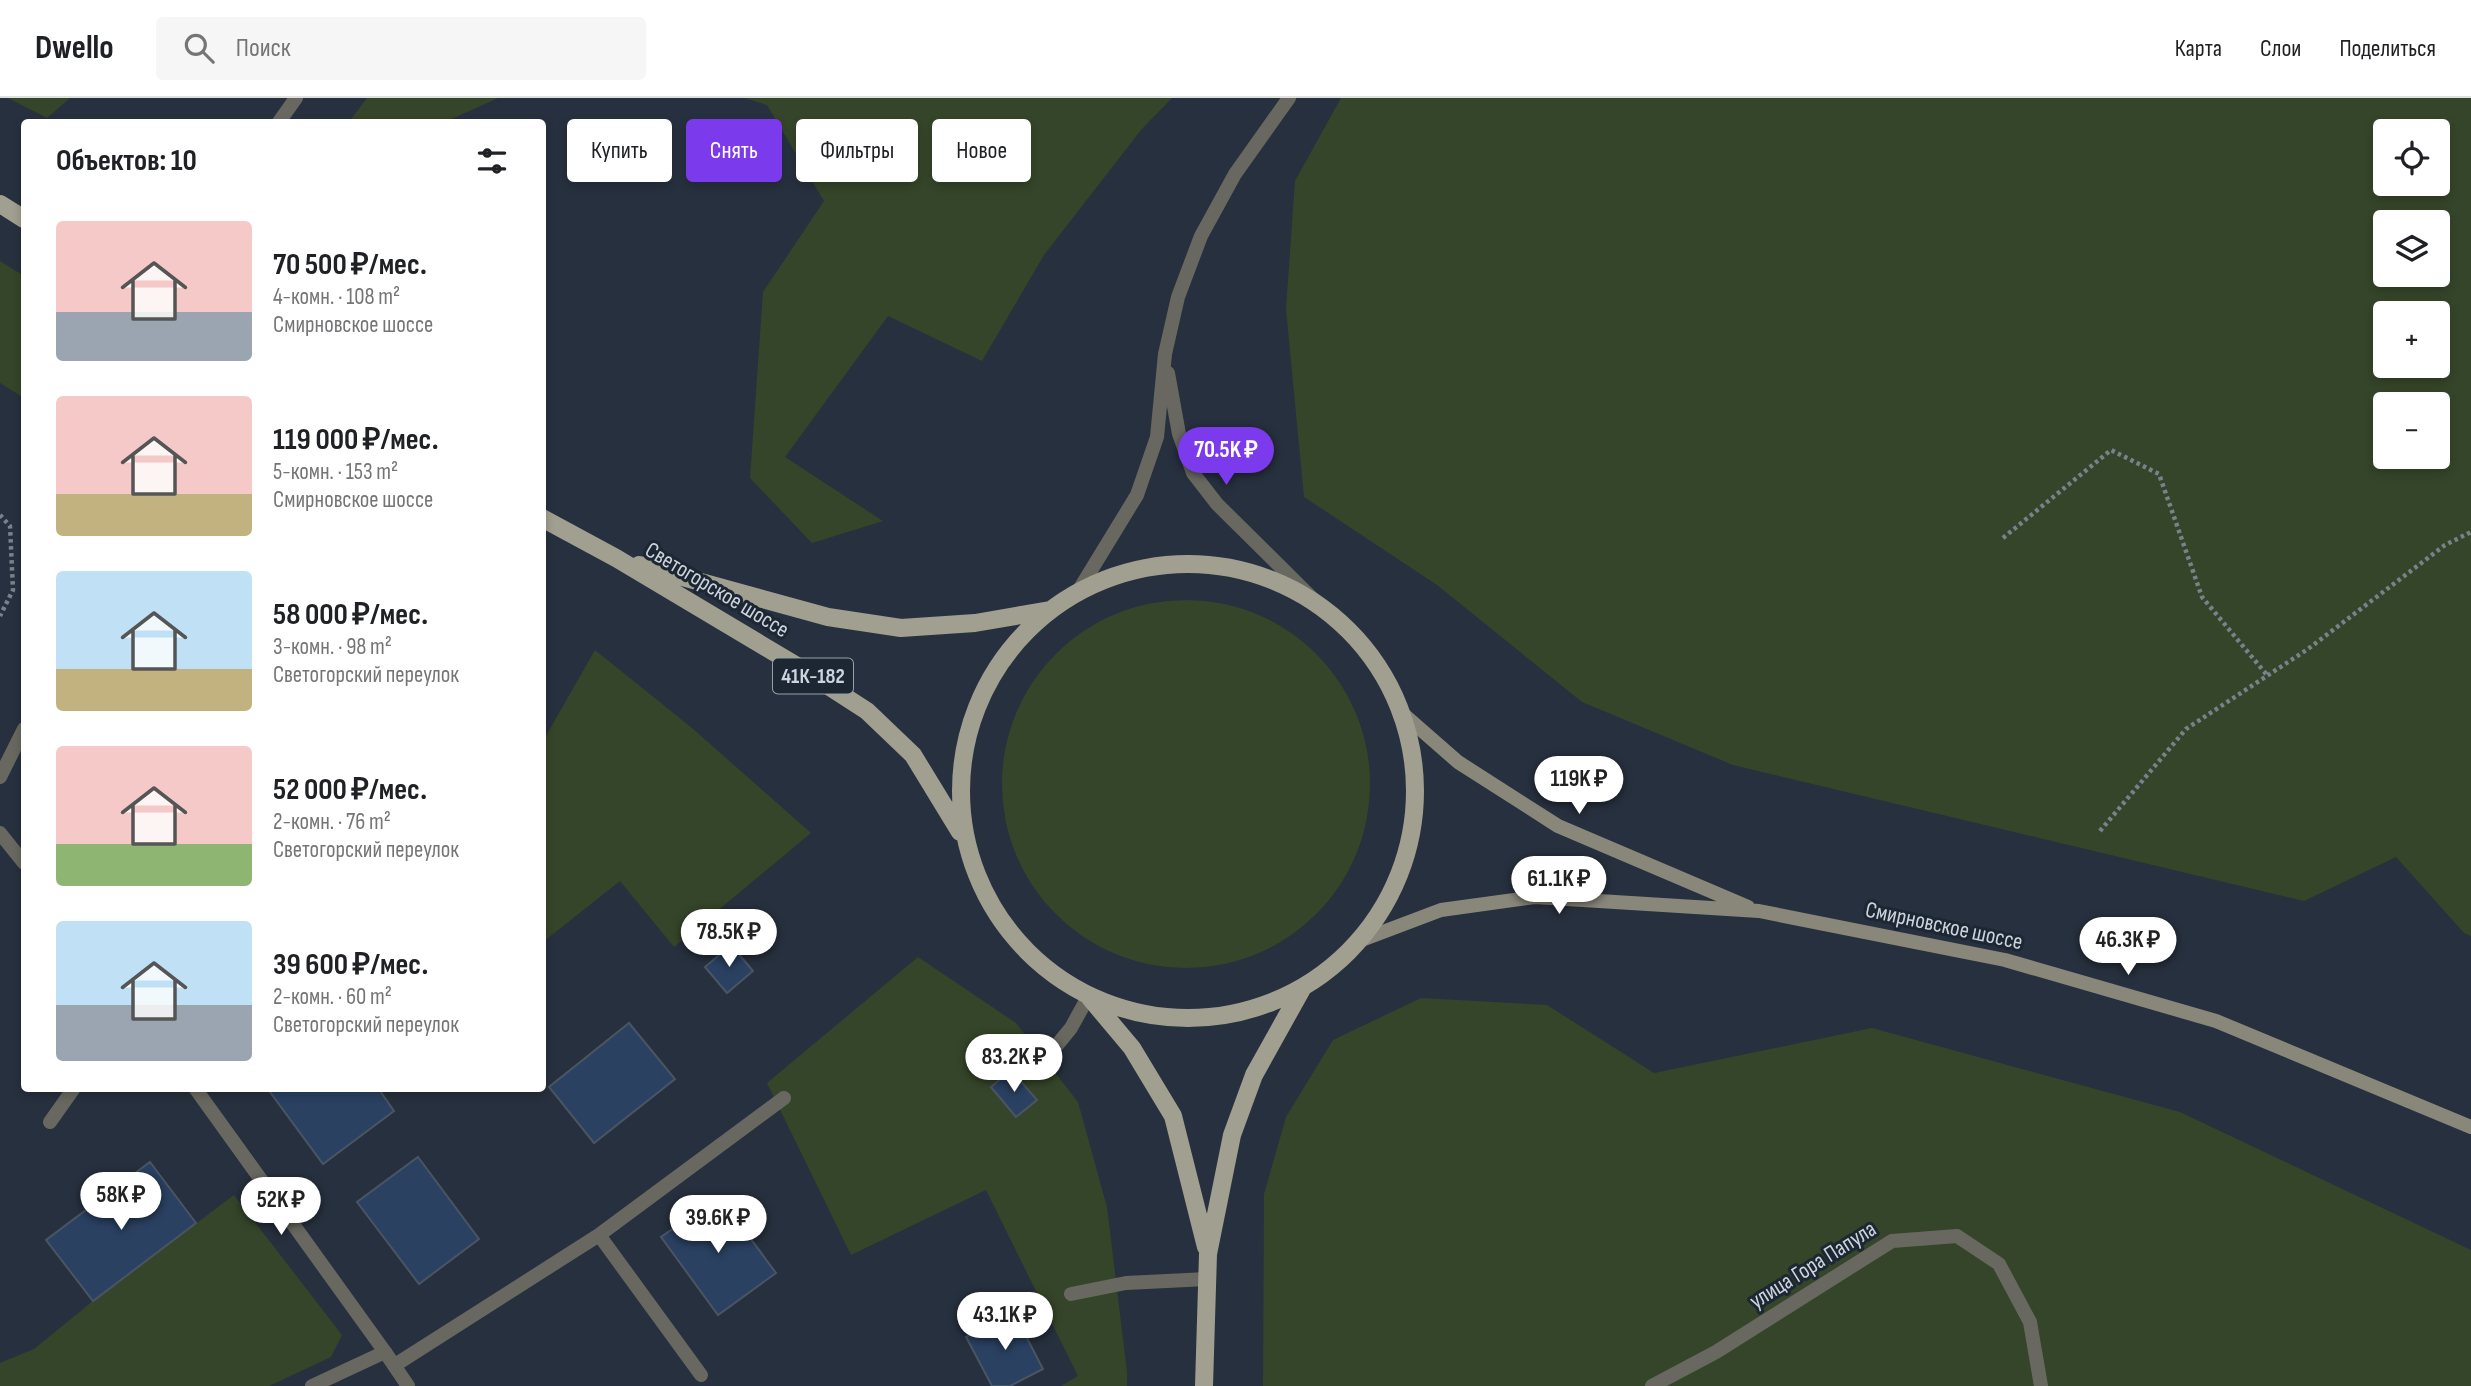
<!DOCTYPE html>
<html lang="ru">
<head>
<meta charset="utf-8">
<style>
	body { margin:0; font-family:"Sofia Sans Condensed",sans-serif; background:#f6f6f6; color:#202124; height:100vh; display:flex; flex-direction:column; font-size:26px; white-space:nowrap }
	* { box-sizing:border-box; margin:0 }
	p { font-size:23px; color:#757577 }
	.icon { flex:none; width:38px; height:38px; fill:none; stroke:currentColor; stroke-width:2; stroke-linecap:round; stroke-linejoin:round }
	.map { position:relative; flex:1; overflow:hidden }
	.details { position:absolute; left:21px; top:21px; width:525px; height:973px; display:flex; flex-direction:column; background:#fff; border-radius:7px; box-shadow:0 4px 10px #0003 }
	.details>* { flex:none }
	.guide { position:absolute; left:567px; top:21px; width:665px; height:63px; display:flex; gap:14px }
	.buttons { position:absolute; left:2373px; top:21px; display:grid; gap:14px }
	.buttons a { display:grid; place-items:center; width:77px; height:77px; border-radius:7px; background:#fff; box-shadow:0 4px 10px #0003; font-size:35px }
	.price { position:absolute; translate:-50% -60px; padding:0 16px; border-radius:24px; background:#fff; color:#222; font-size:23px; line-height:46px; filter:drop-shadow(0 2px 4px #0008) }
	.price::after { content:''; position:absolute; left:50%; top:42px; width:21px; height:16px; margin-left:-10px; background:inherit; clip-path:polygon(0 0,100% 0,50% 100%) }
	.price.current { background:#7c3aed; color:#fff }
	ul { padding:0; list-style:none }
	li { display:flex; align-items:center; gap:21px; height:175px; padding:0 35px }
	li span { display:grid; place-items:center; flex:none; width:196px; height:140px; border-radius:7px; color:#555 }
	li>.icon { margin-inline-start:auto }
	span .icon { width:84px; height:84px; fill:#fffc; stroke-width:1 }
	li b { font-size:30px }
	h2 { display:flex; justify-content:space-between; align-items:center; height:84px; padding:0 35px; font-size:30px }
	.pill { padding:0 24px; border-radius:7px; background:#fff; box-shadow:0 4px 10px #0003; font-size:24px; line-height:63px }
	.pill.current { background:#7c3aed; color:#fff }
	header { display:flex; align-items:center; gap:42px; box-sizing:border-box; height:98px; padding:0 35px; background:#fff; border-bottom:2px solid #e0e0e0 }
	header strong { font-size:33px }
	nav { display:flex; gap:38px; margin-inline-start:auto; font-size:24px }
	.search { width:490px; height:63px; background:#f6f6f6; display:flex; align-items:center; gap:18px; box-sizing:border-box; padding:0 24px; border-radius:7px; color:#757577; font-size:26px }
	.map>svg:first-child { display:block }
	.green { fill:#354529; fill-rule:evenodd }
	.building { fill:#2a4162; stroke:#4a5563; stroke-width:2 }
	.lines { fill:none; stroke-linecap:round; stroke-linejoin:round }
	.path { stroke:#79818c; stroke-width:4.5; stroke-dasharray:3.5 3.5; stroke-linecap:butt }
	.service { stroke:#696860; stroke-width:14 }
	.minor { stroke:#696860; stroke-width:14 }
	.secondary { stroke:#89877a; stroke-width:14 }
	.primary { stroke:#a19f8f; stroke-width:18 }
	.labels { text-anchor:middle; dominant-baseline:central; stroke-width:6; stroke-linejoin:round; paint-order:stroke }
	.shield { fill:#1d2733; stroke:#989fa9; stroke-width:2 }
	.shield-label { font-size:21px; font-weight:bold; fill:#cdd3dc }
	.street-label { font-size:23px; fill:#cdd3dc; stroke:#1d2733 }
</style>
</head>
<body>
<header>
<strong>Dwello</strong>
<div class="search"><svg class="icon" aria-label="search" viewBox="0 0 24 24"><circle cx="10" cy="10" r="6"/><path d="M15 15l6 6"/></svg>Поиск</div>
<nav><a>Карта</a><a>Слои</a><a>Поделиться</a></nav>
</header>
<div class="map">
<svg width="2471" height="1288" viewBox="0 0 2471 1288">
	<rect width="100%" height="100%" fill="#27303e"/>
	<path class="green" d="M 8,0 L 70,0 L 47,20 Z
		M 367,0 L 498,0 L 445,24 L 349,24 Z
		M 745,0 L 1172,0 L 1141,32 L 1044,157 L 982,263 L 888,218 L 785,359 L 883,423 L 812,445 L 750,380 L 763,194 L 824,103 L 767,7 Z
		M 1341,0 L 2471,0 L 2471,838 L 2464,835 L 2396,759 L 2304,803 L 1733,667 L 1582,604 L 1437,487 L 1304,399 L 1286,211 L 1295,83 ZM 2438,33 L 2438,86 L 2385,86 L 2385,33 ZM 2438,124 L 2438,177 L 2385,177 L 2385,124 ZM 2385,215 L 2438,215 L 2438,268 L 2385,268 ZM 2438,306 L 2438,359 L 2385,359 L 2385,306 Z
		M 0,163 L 24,178 L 24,300 L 0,285 Z
		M1002 686a184 184 0 1 1 368 0a184 184 0 1 1-368 0Z
		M 595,552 L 692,630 L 811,735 L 674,849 L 620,783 L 543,844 L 543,643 Z
		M 918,859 L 1016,925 L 1078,1004 L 1107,1109 L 1127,1274 L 1127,1288 L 1061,1288 L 1078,1278 L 986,1092 L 851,1157 L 767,985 Z
		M 1421,900 L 1547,907 L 1654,975 L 1872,930 L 2180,1014 L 2471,1152 L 2471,1288 L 1263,1288 L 1264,1096 L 1286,1019 L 1333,942 Z
		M 234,1097 L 342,1237 L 331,1259 L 269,1288 L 0,1288 L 0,1265 L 34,1251 L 93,1203 Z"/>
	<path class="building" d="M 731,847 L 753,873 L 727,895 L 705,869 Z
		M 629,925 L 675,981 L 594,1045 L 549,989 Z
		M 1011,972 L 1037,1002 L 1016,1019 L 991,989 Z
		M 267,990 L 378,990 L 394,1013 L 323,1066 Z
		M 418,1059 L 479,1141 L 419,1186 L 357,1104 Z
		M 150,1064 L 196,1125 L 93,1203 L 46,1142 Z
		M 719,1098 L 776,1175 L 718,1217 L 661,1139 Z
		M 1014,1215 L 1043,1271 L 1010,1288 L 992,1288 L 966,1239 Z"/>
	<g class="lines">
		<path class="path" d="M 0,417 L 10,428 L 13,492 L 0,518
			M 2003,440 L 2111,352 L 2159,376 L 2202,499 L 2267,577
			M 2100,733 L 2186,631 L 2308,551 L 2445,447 L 2471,434"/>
		<path class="service" d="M 279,24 L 296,0
			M 1039,969 L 1071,930 L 1088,899
			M 50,1024 L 74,990
			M 599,1137 L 701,1277
			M 1071,1196 L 1126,1185 L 1207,1181
			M 395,1267 L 599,1137 L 784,1000
			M 312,1288 L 385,1254"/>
		<path class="minor" d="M 1168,275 L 1179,336 L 1193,375 L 1217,406 L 1316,504
			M 1079,492 L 1137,397 L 1157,339 L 1165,256 L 1178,199 L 1201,138 L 1235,76 L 1289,0
			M 0,679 L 24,631
			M 0,735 L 24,765
			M 195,990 L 385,1254 L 408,1288
			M 1652,1288 L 1716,1254 L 1892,1143 L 1957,1138 L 1999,1166 L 2030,1224 L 2041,1288"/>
		<path class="secondary" d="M 1402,615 L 1458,664 L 1558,728 L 1748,809
			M 1359,843 L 1441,812 L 1535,799 L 1759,813 L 2005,862 L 2216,923 L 2471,1029"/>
		<path class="primary" d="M 0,106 L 24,121
			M 542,420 L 616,460 L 802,571 L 867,613 L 913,657 L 960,734
			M961 693a227 227 0 1 1 454 0a227 227 0 1 1-454 0Z
			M 639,467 L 828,519 L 901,530 L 975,525 L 1050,512
			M 1090,900 L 1132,950 L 1173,1018 L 1206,1149
			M 1204,1288 L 1208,1156 L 1232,1037 L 1254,977 L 1303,889"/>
	</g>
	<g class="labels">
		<rect class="shield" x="773" y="560.5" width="80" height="35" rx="5"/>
		<g class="shield-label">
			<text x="813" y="578">41К-182</text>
		</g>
		<g class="street-label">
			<text transform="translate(717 492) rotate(31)">Светогорское шоссе</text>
			<text transform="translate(1944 828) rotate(12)">Смирновское шоссе</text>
			<text transform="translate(1813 1167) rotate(-32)">улица Гора Папула</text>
		</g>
	</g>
</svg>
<div class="buttons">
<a><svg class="icon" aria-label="locate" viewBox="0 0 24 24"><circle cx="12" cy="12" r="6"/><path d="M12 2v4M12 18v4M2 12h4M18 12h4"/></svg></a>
<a><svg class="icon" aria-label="layers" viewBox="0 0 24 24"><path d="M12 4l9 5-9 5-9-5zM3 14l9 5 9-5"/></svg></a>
<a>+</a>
<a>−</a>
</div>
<b class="price current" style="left:1226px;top:389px">70.5K ₽</b>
<b class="price" style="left:1579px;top:718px">119K ₽</b>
<b class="price" style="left:1559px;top:818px">61.1K ₽</b>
<b class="price" style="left:729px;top:871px">78.5K ₽</b>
<b class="price" style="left:2128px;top:879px">46.3K ₽</b>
<b class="price" style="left:1014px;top:996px">83.2K ₽</b>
<b class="price" style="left:121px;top:1134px">58K ₽</b>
<b class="price" style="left:281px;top:1139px">52K ₽</b>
<b class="price" style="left:718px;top:1157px">39.6K ₽</b>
<b class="price" style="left:1005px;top:1254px">43.1K ₽</b>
<div class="guide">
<a class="pill">Купить</a>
<a class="pill current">Снять</a>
<a class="pill">Фильтры</a>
<a class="pill">Новое</a>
</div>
<section class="details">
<h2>Объектов: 10<svg class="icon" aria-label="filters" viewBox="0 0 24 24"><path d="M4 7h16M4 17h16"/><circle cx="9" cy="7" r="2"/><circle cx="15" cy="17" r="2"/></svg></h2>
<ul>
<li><span style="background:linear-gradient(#f6c9c9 65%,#9aa5b1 0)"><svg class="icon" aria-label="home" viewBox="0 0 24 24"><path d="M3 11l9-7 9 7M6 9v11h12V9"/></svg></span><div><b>70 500 ₽/мес.</b><p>4-комн. · 108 m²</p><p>Смирновское шоссе</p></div></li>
<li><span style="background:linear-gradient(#f6c9c9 70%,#c2b280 0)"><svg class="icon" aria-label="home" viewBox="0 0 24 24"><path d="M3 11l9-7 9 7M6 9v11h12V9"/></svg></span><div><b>119 000 ₽/мес.</b><p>5-комн. · 153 m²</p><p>Смирновское шоссе</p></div></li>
<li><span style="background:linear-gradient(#bfe0f5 70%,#c2b280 0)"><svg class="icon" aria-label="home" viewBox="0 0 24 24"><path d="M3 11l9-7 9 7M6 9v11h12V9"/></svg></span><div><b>58 000 ₽/мес.</b><p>3-комн. · 98 m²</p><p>Светогорский переулок</p></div></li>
<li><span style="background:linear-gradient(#f6c9c9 70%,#8fb573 0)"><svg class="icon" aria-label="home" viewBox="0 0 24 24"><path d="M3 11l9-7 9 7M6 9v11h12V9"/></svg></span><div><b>52 000 ₽/мес.</b><p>2-комн. · 76 m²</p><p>Светогорский переулок</p></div></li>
<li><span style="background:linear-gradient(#bfe0f5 60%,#9aa5b1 0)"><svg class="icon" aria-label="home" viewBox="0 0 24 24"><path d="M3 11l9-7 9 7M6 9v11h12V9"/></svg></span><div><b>39 600 ₽/мес.</b><p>2-комн. · 60 m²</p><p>Светогорский переулок</p></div></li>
</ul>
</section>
</div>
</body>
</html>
